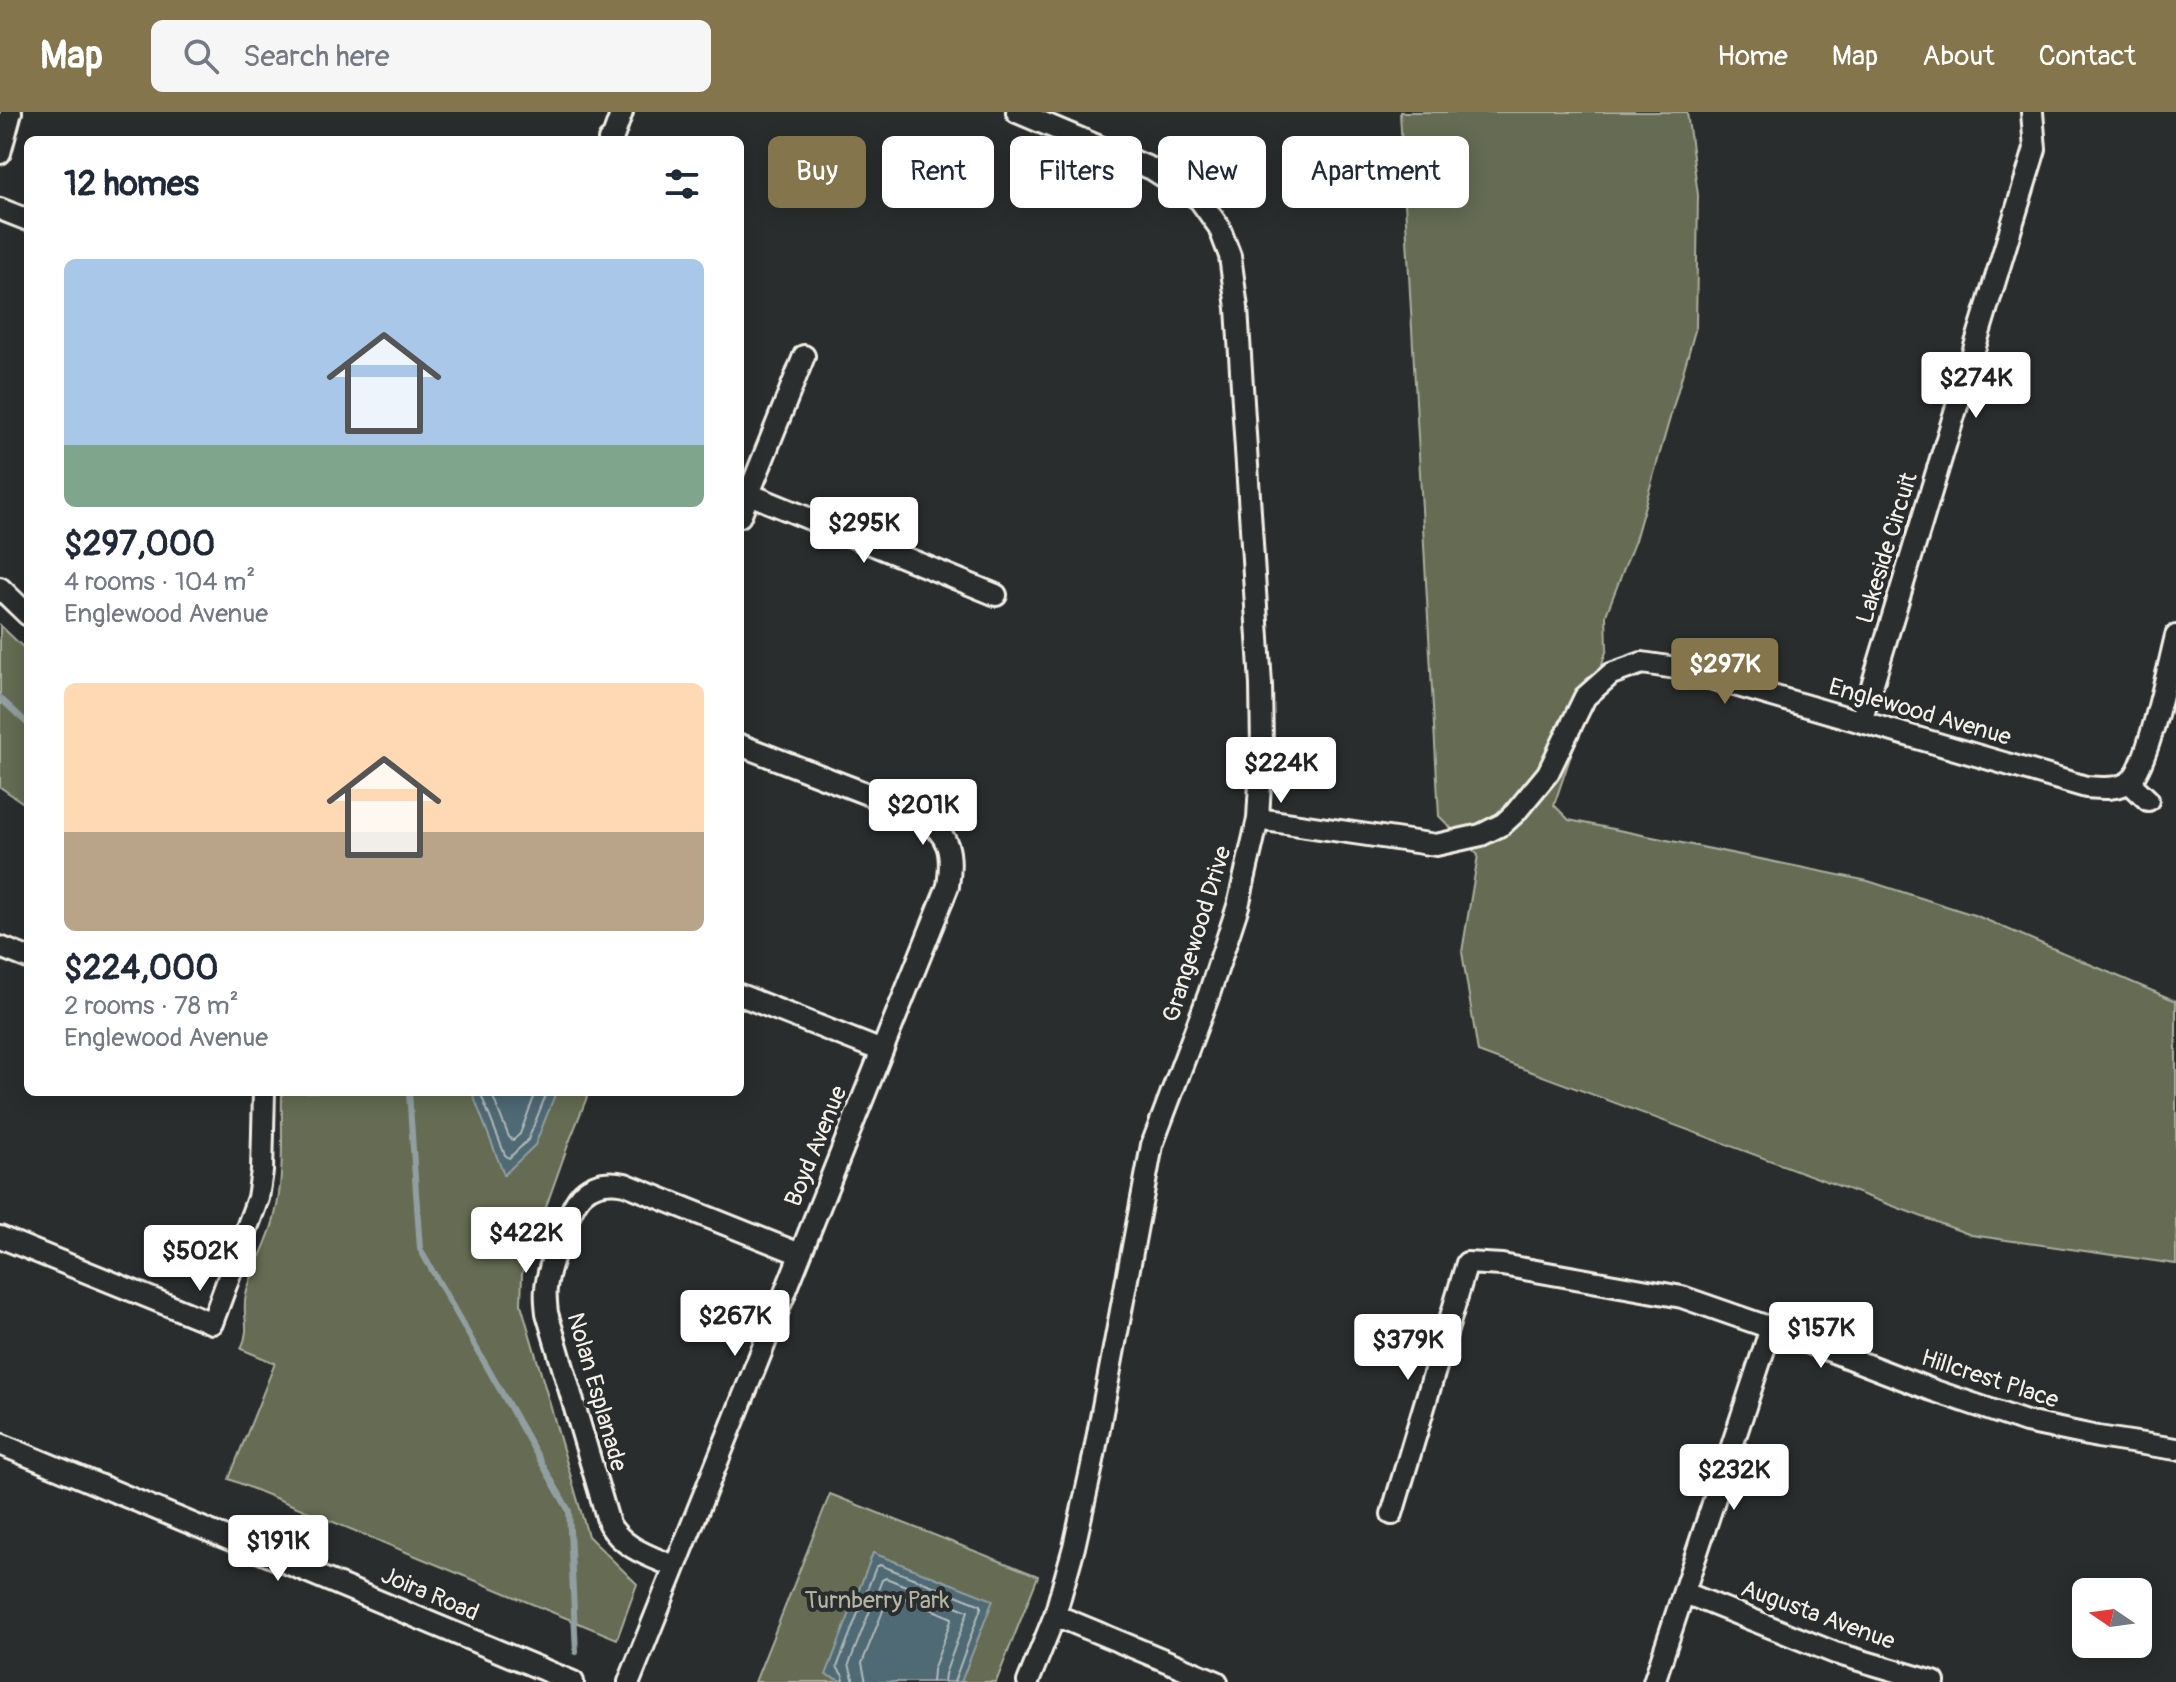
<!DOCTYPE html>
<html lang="en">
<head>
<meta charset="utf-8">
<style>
	body { margin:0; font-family:Pangolin,sans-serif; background:#f6f6f7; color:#1f2937; height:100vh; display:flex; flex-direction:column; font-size:30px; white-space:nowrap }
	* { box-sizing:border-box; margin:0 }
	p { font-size:26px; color:#747a83 }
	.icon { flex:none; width:44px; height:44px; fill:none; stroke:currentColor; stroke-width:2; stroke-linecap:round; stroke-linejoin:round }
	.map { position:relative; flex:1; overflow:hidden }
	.drawer { position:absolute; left:24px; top:24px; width:720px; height:960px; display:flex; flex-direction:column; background:#fff; border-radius:12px; box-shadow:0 4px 20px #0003 }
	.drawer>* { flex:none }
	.banner { position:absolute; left:768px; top:24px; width:760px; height:72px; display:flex; gap:16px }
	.needle { width:52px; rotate:283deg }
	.tools { position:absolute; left:2072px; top:1466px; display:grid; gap:16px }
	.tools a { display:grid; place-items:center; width:80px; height:80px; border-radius:12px; background:#fff; box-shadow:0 4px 20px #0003; font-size:40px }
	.price { position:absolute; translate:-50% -68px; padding:0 18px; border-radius:8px; background:#fff; color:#222; font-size:26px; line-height:52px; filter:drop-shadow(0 2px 4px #0008) }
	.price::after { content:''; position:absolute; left:50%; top:48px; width:24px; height:18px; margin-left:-12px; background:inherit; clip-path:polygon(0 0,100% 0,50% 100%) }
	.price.active { background:#84754c; color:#fff }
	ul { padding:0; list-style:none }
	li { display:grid; align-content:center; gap:16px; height:424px; padding:0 40px }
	li span { display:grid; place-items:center; height:248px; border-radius:12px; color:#555 }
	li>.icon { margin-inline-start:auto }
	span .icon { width:144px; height:144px; fill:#fffc; stroke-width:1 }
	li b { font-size:34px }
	h2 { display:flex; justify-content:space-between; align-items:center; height:96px; padding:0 40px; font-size:34px }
	.tag { padding:0 28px; border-radius:12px; background:#fff; box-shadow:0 4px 20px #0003; font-size:28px; line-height:72px }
	.tag.active { background:#84754c; color:#fff }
	header { display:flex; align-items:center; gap:48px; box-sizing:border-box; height:112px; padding:0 40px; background:#84754c; color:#fff }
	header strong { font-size:38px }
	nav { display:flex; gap:44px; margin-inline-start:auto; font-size:28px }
	.search { width:560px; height:72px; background:#f6f6f7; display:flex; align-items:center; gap:20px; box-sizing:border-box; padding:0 28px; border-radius:12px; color:#747a83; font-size:30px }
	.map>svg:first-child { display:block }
	.green { fill:#656c52; stroke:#acae9d; stroke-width:2 }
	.water { fill:#4f6974; stroke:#919fa2; stroke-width:2 }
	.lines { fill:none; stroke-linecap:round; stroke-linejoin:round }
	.shore { stroke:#b2bbba; stroke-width:2 }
	.stream { stroke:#919fa2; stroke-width:6 }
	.minor-casing { stroke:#f4f1e8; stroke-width:26 }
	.minor { stroke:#2a2d2e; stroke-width:20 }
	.labels { text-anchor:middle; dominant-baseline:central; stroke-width:8; stroke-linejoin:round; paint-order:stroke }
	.street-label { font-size:24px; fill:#f4f1e8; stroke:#2a2d2e }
	.park-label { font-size:24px; fill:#b4b5a4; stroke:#2a2d2e }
</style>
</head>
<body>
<header>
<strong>Map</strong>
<div class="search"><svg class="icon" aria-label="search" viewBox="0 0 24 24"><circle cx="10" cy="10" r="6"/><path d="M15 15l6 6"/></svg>Search here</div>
<nav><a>Home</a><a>Map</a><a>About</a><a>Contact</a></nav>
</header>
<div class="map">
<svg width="2176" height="1570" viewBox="0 0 2176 1570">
	<rect width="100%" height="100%" fill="#2a2d2e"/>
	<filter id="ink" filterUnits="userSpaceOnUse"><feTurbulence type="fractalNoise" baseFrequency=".0125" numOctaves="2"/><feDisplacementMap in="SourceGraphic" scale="16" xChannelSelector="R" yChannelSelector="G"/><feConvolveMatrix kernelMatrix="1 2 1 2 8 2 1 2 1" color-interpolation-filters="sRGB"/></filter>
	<g filter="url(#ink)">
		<path class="green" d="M 1400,0 L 1687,0 L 1698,83 L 1696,215 L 1635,428 L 1606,503 L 1607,537 L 1554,693 L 1569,708 L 1868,769 L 1977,804 L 2176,889 L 2176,1152 L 1971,1123 L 1478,940 L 1462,840 L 1478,743 L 1439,704 Z
			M 0,513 L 28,540 L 28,694 L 0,675 Z
			M 282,980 L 589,980 L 568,1033 L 522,1162 L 521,1192 L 588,1424 L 637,1472 L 617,1527 L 229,1367 L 275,1251 L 241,1237 C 252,1214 241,1204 246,1183 C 252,1155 269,1131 275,1103 C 285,1063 281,1020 282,980 Z
			M 830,1382 L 1038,1464 L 996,1570 L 755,1570 Z"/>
		<path class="water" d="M 472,980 L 556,980 L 535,1033 L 504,1063 Z
			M 873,1441 L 993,1488 L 961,1570 L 844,1570 L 826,1563 Z"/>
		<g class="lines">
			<path class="shore" d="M 480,980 L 505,1043 L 509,1046 L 528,1028 L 547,980
				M 491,980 L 509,1025 L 513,1028 L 520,1022 L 536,980
				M 844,1570 L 843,1564 L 837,1555 L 876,1455 L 880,1453 L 981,1493 L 981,1496 L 954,1570
				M 854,1570 L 849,1552 L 882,1468 L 886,1466 L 968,1499 L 945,1562 L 944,1570
				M 866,1570 L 862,1551 L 889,1484 L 893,1481 L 952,1506 L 933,1558 L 932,1570"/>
			<path class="stream" d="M 0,586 L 28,612
				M 409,980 L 420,1137 L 569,1399 L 576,1540"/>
			<g class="minor-casing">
				<path id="minor" d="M 1017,0 L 1152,57 L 1199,87 L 1219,115 L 1230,144 L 1237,196 L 1261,573 L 1262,636 L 1258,707 L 1238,794 L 1209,882 L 1152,1033 L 1092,1354 L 1074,1435 L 1055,1503 L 1028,1570
					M 609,28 L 613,25 L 622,0
					M 0,41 L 11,0
					M 0,97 L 28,108
					M 749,382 L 996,483
					M 740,404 L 804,244
					M 0,476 L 28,503
					M 1861,610 L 2035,37 L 2032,0
					M 2129,670 L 2148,688
					M 1258,707 L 1436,733 L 1481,723 L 1503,712 L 1515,701 L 1548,661 L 1585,585 L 1611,562 L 1642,551 L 1676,556 L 2086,675 C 2100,676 2117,678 2129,670 C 2148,657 2169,551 2176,524
					M 0,835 L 28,846
					M 740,883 L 882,939
					M 0,1125 L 212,1211 L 258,1086 L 262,1059 L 264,980
					M 0,1332 L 573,1570
					M 1392,1402 L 1467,1151 L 1502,1153 L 1682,1185 L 1771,1216 L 1932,1278 L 2026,1310 L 2098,1325 L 2176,1337
					M 675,1455 C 650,1444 624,1437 609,1412 L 547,1201 C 546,1192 545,1184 546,1176 C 548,1156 569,1094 583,1081 C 595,1070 610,1069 625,1072 L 800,1142
					M 1685,1481 L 1835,1541 L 1934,1570
					M 1055,1503 L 1217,1570
					M 629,1570 L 948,774 C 953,740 950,725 922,703 L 740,633
					M 1654,1570 L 1771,1216"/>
			</g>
			<use href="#minor" class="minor"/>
		</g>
	</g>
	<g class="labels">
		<g class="street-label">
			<text transform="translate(1887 436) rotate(-73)">Lakeside Circuit</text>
			<text transform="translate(1920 600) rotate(16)">Englewood Avenue</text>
			<text transform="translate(1197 822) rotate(-73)">Grangewood Drive</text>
			<text transform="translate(816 1034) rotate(-68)">Boyd Avenue</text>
			<text transform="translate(1990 1267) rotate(18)">Hillcrest Place</text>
			<text transform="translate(597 1280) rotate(74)">Nolan Esplanade</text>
			<text transform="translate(430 1482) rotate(23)">Joira Road</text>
			<text transform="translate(1818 1503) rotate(20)">Augusta Avenue</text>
		</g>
		<g class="park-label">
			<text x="877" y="1488">Turnberry Park</text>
		</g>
	</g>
</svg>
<div class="tools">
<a><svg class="needle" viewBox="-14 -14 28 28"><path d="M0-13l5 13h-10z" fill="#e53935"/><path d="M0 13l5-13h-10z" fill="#747a83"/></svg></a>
</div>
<b class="price" style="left:1976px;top:308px">$274K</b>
<b class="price" style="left:864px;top:453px">$295K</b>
<b class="price active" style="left:1725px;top:594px">$297K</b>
<b class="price" style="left:1281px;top:693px">$224K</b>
<b class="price" style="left:923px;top:735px">$201K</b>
<b class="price" style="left:526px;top:1163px">$422K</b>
<b class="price" style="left:200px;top:1181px">$502K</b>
<b class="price" style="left:735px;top:1246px">$267K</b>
<b class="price" style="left:1821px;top:1258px">$157K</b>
<b class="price" style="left:1408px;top:1270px">$379K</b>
<b class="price" style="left:1734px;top:1400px">$232K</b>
<b class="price" style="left:278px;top:1471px">$191K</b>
<div class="banner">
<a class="tag active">Buy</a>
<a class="tag">Rent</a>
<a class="tag">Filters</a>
<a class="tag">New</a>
<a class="tag">Apartment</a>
</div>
<section class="drawer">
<h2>12 homes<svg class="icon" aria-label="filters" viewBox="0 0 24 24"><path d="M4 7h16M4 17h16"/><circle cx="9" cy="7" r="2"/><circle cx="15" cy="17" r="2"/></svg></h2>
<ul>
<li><span style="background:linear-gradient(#a9c7e8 75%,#7fa58c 0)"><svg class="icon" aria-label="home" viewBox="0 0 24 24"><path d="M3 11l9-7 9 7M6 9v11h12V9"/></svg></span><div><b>$297,000</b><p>4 rooms · 104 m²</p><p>Englewood Avenue</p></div></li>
<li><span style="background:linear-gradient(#ffd9b3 60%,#b9a48a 0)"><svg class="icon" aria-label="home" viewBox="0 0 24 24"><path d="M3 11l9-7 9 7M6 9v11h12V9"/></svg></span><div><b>$224,000</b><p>2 rooms · 78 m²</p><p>Englewood Avenue</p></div></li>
</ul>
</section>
</div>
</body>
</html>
